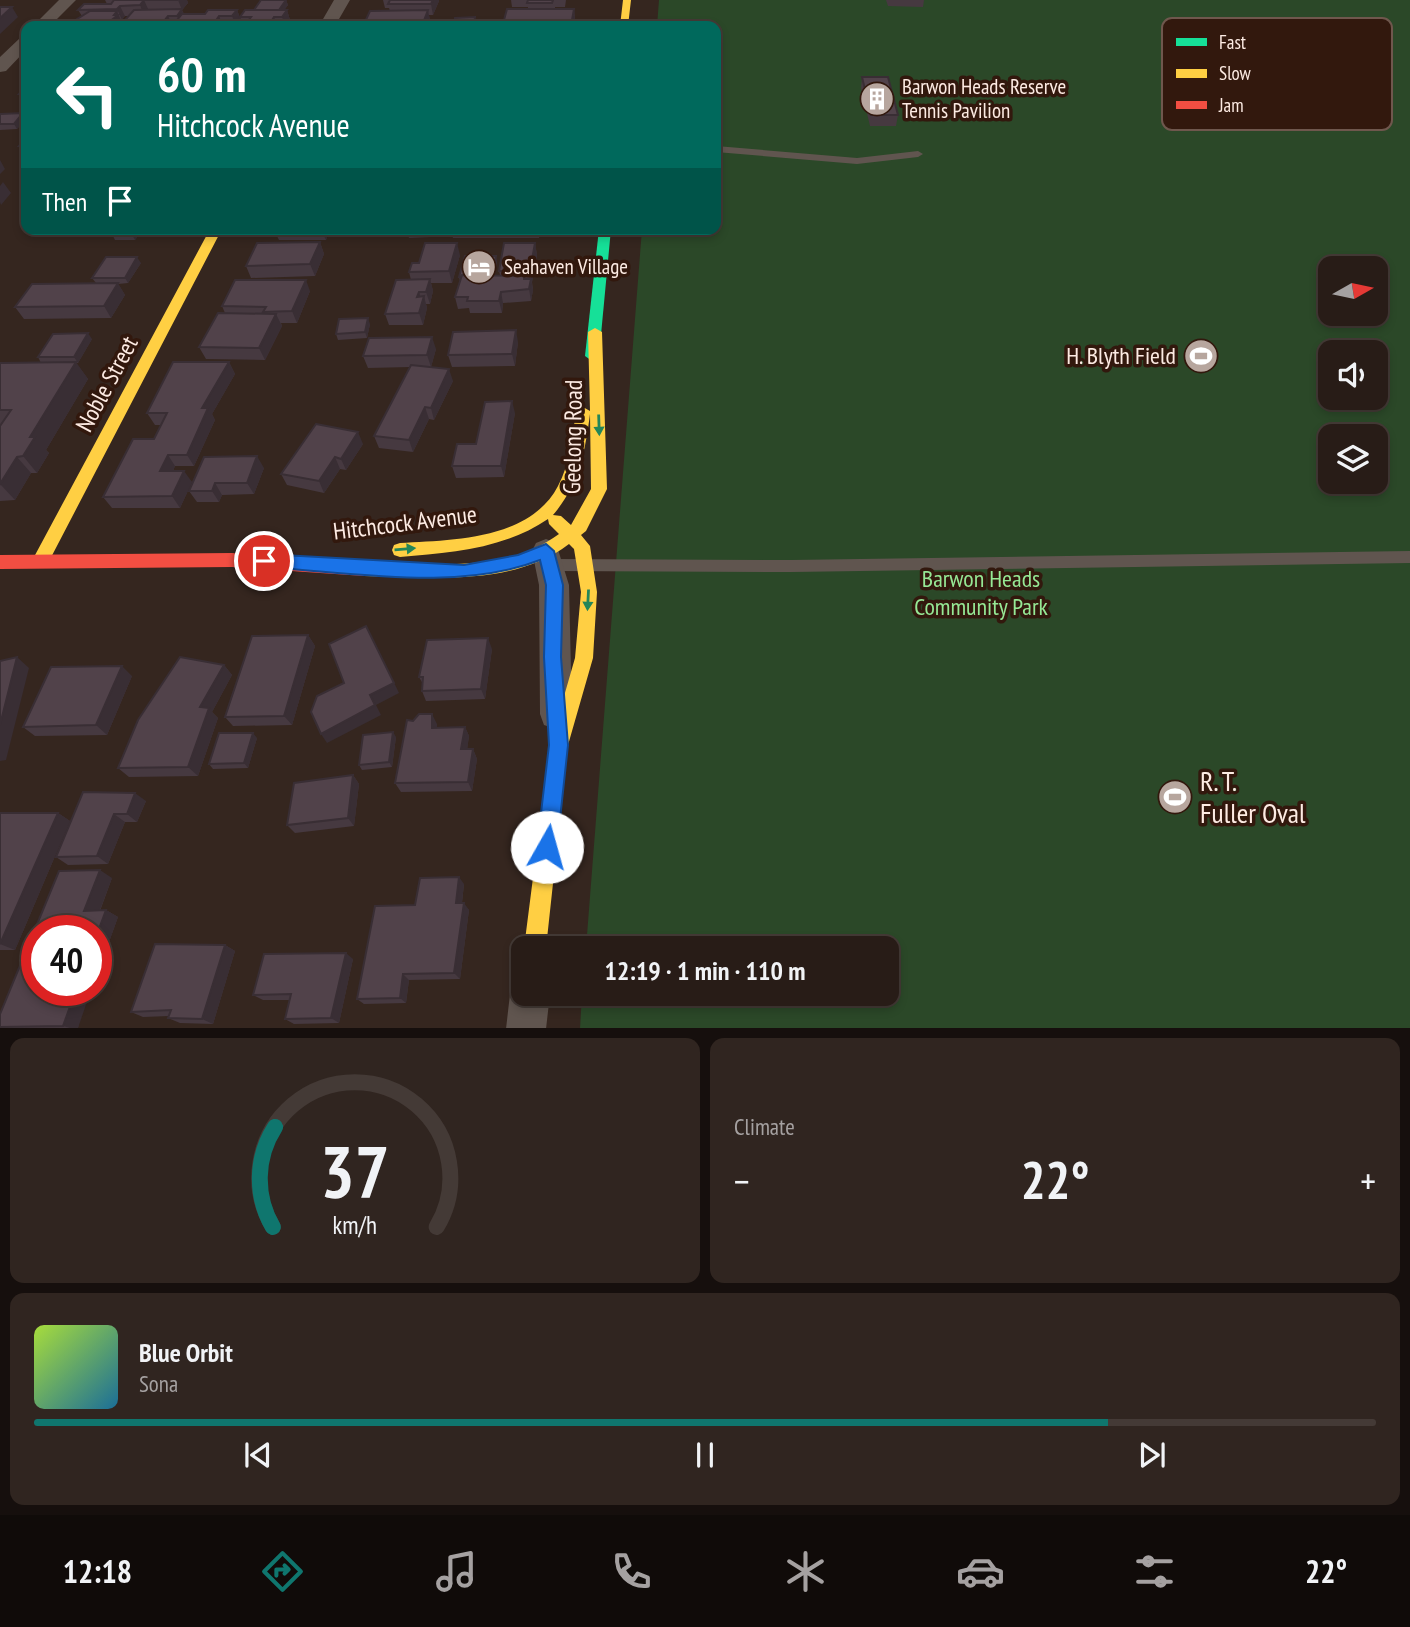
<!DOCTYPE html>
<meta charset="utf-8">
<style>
:root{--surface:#281c17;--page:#302520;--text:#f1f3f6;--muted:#a5a1a1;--line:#443a36;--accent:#0f766e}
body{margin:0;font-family:"PT Sans Narrow",sans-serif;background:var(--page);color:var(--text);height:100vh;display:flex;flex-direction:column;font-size:26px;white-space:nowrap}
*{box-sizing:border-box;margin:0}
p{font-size:23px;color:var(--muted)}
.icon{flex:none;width:38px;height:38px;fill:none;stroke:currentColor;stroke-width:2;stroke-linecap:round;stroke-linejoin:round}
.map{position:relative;height:1028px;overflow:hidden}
.panel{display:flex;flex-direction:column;gap:10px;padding:10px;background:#160f0d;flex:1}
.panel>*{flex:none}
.top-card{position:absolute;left:21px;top:21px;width:700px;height:214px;border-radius:14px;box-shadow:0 4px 10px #0003,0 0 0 2px var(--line);background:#00695c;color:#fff;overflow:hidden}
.needle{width:46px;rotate:81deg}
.fabs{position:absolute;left:1318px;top:256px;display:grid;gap:14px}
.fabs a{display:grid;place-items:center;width:70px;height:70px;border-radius:14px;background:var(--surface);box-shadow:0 4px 10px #0003,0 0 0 2px var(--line);font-size:35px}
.speed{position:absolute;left:21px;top:915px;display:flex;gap:14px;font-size:35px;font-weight:700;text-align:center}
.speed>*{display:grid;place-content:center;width:91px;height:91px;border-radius:50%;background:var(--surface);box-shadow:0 4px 10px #0003,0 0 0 2px var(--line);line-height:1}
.speed .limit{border:10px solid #d22;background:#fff;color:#111}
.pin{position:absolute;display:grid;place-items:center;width:60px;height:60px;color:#fff;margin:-30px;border:4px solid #fff;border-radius:50%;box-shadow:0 2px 7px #0007}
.me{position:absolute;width:77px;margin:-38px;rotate:7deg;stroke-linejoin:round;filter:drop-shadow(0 0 5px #0008)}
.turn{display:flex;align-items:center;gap:24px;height:147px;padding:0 21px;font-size:32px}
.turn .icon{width:91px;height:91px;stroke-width:2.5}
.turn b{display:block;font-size:49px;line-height:60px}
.then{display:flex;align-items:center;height:66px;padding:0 21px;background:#0003;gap:14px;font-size:26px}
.big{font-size:52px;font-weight:600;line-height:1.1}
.panel .widget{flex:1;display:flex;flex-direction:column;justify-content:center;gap:10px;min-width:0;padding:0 24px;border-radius:14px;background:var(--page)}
.panel .dial{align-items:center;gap:0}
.dial svg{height:182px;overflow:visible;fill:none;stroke:var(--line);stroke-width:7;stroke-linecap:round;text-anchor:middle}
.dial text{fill:var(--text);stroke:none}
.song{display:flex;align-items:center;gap:21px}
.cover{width:84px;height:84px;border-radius:10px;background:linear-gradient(135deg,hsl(80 70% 55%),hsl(200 70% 35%))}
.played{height:7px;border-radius:4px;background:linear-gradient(90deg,var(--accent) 80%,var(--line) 80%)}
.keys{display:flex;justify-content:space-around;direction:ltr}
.heat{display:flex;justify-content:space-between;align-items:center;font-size:38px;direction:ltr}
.panel .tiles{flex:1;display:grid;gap:10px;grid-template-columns:1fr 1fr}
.widget:last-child{grid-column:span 2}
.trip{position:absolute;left:511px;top:936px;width:388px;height:70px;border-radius:14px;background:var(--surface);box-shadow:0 4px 10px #0003,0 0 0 2px var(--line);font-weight:600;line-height:70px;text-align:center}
.dock{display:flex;height:112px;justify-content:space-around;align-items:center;background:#100b09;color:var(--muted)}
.dock .icon{width:49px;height:49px}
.dock .active{color:var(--accent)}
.dock b{font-size:32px;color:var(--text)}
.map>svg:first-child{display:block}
</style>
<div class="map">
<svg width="1410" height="1029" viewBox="0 0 1410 1029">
<rect width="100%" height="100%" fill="#35261f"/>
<path fill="#2b4828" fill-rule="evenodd" d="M659 0H1410V1028L580 1029 582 994H887V948H586L642 229H716V26H657ZM1330 268H1376V313H1330ZM1330 352H1376V397H1330ZM1330 436H1376V481H1330Z"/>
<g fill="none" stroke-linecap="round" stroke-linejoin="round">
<path fill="#60554f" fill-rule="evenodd" d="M716 146 857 158 918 151 923 154 918 157 857 164 716 152Z
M1410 551V563L791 572 552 571 547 569 545 565 547 561 552 559 791 560Z"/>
<path fill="#60554f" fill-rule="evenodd" d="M59 0H76L50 26H33Z
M334 0H350L335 26H319Z
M26 36V50L6 71 0 72V57L20 38Z
M546 539 556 543 569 585 572 714 568 725 556 729 544 725 540 714 539 585 532 551 536 543Z
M523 977V994H550L546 1029H506L510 994 516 980Z"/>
<path fill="#16e098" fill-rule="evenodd" d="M599 229H611L599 356 592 361 585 356Z"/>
<path fill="#ffcf43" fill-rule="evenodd" d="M623 0H631L628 26H620Z
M210 229H222L46 567H34L32 562 34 557Z
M595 328 602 332 607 489 586 531 581 535 590 546 597 592 593 658 568 745 546 948H524L550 745 575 658 581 592 574 549 569 544C513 587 431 577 364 576L358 574 356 569 358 564 364 562C428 564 505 574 559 534L549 524 548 519C504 549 451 553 400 557L394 555 392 550 394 545 400 543C452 540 530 540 558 486 570 464 572 437 576 412L583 407 590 411 588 332ZM590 414 591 489 571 525 561 516 553 515C579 485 585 452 590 414Z"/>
<path fill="#f24e42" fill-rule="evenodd" d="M232 553 364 562 370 564 372 569 370 574 364 576 232 567 0 569V555Z"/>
</g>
<path fill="#463940" d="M105 0H187L188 3 182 10 184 14H205L237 10 241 20 236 26H128L125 20 129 16H125L121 20 123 25 122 26H76L74 21 82 16 78 10 107 4Z
M286 0 288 5 284 10H287L290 20 287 26H244L240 17 254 10Z
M383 0H439V1L433 15H429L430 21 428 26H364V24L390 11 389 8H385Z
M511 0H566L565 7H555V9H574L575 19 574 26H505L504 20 528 9V7H512Z
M886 0H924L923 7 888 6Z
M862 77 898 115 896 126H870L861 88Z
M26 86V105L19 94Z
M23 113 26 119 17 129 0 130V114Z
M26 138V158L19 146Z
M82 229H162L161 232H141L135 240H115L113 236H87Z
M279 229H330L326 240H279L276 234Z
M432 229 431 237 409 238 407 232Z
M450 229H541L539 238H453Z
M320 242 324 254 315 276 251 278 246 266Z
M535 243 537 255 532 282 533 290 531 301 503 303 502 313H470L469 308 458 309 455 297 460 281 459 277 497 262 495 275H500L499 271Z
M460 255 452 283H431L433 291 430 304H426L427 308 423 325H389L385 314 411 280 409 272 419 263Z
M141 263 128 283 118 284 125 295 111 318 24 319 15 307 96 283 92 278Z
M310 291 297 323H281L282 326 265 360 206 359 199 347 225 313 222 306Z
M370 324 367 338 338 340 336 334Z
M92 339 78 363H76L88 379 46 450 49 453 37 473H31L15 500 0 501V363H41L38 357Z
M518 342 515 366 452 367 448 355Z
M436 349 431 367 453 381 434 420 429 419 413 452 379 448 374 436 410 367 368 368 363 356Z
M229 362 235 374 212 414 215 420 194 466H175L173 471 192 482 180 508H112L103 497 154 439 161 425H155L147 413Z
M515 413 504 477 456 478 452 466 476 444Z
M363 444 346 470 340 469 324 493 287 485 281 474Z
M264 468 254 494 222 495 219 502H197L189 491Z
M308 635 315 646 292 725 233 726 225 717Z
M492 649 485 699 426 701 422 691 423 684 419 677Z
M224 665 232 675 212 712 218 718 198 776 129 777 118 768Z
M132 676 107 735 35 736 23 727Z
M437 724V728L465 727 469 736 467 749H473L477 759 472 791 401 792 395 783Z
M396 737 392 767 362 770 359 765Z
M257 738 248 768 213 769 209 764Z
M353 775 359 784 354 826 295 833 287 825Z
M83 792 146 801 137 822H125L108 864 68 865 56 857Z
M0 813H58L70 821 15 950H0Z
M112 878 100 911 106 910 118 917 96 978V931L78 1028H0V1014Z
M464 884 462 903 469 910 460 979 409 980 406 1003 364 1004 357 999 415 905Z
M225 945 235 951 213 1024 180 1023 168 1018 169 1016 143 1017 131 1012Z
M353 959 339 1023 294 1024 285 1019 290 1000H263L253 995Z"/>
<path fill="#392e34" d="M144 0 149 11 144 16 140 5Z
M178 0H187L188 3 182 10 186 20 180 24 177 16 182 10Z
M286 0 288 5 279 18 278 12Z
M433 0H439V1L433 15 431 4Z
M120 6 125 16 122 20 117 9Z
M12 7 18 17 0 34V18Z
M574 9 575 19 574 26H573L572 20Z
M237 10 241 20 236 26 232 16Z
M287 10 290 20 287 26H285L282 17Z
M428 10 430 21 428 26H423V23Z
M117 11 123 25 104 26 114 15Z
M168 16 173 26H160Z
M219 16 223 26H214L213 25Z
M274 17 277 26H269V25Z
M23 113 26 119 17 129 14 124Z
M0 160 5 169 0 174Z
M3 182 11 193 1 205 0 202V186Z
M129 229H139L141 232 135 240Z
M325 229H330L326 240 323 234Z
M320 242 324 254 315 276 310 264Z
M457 243 460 255 452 283 449 271Z
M535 243 537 255 532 282 530 271Z
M496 256 497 262 493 283 492 277Z
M137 257 141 263 128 283 125 278Z
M430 279 433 291 430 304 426 292Z
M531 279 533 290 531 301 529 289Z
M306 280 310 291 297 323 292 311Z
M118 283 125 295 111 318 104 306Z
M419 292 422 303 424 296 427 308 423 325 419 313 417 297Z
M501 292 503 303 502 313 499 301Z
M276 314 282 326 265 360 259 348Z
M368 318 370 324 367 338 365 332Z
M516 330 518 342 515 366 512 354Z
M88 333 92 339 78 363 74 357Z
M432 337 436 349 431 367 427 355Z
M76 362 88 379 46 450 49 453 37 473 23 456 30 437Z
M229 362 235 374 212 414 215 420 194 466 187 455 202 408Z
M449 369 453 381 434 420 431 408Z
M512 401 515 413 504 477 501 466Z
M425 407 429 419 413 452 409 440Z
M358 432 363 444 346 470 341 459Z
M168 455 175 466 168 482 160 471Z
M257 456 264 468 254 494 247 483Z
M17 457 31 473 15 500 0 484Z
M335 457 340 469 324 493 319 481Z
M184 471 192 482 180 508 172 496Z
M215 483 222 495 219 502 212 491Z
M308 635 315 646 292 725 284 716Z
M372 637 399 693 376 705 381 715 327 743 321 734 370 695Z
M488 638 492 649 485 699 481 689Z
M17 657 29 668 6 760 0 761V725Z
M224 665 232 675 212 712 218 718 198 776 188 767 200 707Z
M122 666 132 676 107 735 96 725Z
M432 714 437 724V737L432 728Z
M465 727 469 736 466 759 461 749Z
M393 732 396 737 392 767 389 762Z
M253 733 257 738 248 768 244 763Z
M473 749 477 759 472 791 468 782Z
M353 775 359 784 354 826 348 818Z
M135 793 146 801 137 822 127 814Z
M58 813 70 821 15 950 0 944Z
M114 814 125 822 108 864 97 856Z
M100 870 112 878 97 918 84 911Z
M459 877 464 884 461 910 456 903Z
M464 903 469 910 460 979 454 973Z
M106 910 118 917 96 978V937Z
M225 945 235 951 213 1024 202 1019Z
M346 953 353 959 339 1023 331 1018Z
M403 974 409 980 406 1003 400 998Z
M76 990H91L78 1028H70L63 1026Z"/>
<path fill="#51424a" stroke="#392e34" stroke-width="2" d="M114 0H178H144L140 5 120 6 117 9 78 10 84 4H111Z
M261 0H286L279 10H254Z
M390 0H433L431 4H388Z
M528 0H553L552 3H527Z
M0 7H12L0 18Z
M182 9 177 16H168L160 26H142L146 21 125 20 134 10Z
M507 9H574L572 20H564L563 24H541L542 20H504Z
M208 10H237L232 16H219L213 25 174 24 182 14H205Z
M245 10H287L282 17H274L269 25H245L251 17H240Z
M428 10 423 23 364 24 370 11Z
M90 11H117L114 15H118L104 26H77L81 21H74Z
M475 17 474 26H454L455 18Z
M862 77H888L898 115H871Z
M26 86V94H19Z
M23 113 14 124H0V114Z
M26 138V146H19Z
M279 229H325L323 234H276Z
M408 229H430L429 231 407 232Z
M320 242 310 264 246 266 257 243Z
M425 243H457L449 271 409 272 412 263H419Z
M504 243H535L530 271H499Z
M465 256H496L492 275H462L461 277H459Z
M106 257H137L125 278H92Z
M462 275 524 276V279H531L529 289 501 292 499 301H467L468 297H455Z
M430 279 426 292H419L417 297 424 296 419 313 385 314 396 280Z
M235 280H306L292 311 263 312 266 307 222 306Z
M118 283 104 306 15 307 32 284Z
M218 313 276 314 259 348 199 347Z
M368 318 365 332 336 334 339 319Z
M516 330 512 354 448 355 453 332Z
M88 333 74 357H38L53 334Z
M432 337 427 355 363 356 369 338Z
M76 362 30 437H35L23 456 17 457 0 484V426L11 410H0V363Z
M173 362H229L202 408H208L187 455H168L160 471H184L172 496 103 497 133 439H154L167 413H147Z
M411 365 449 369 431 408 425 407 409 440 374 436Z
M512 401 501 466H452L457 444H476L485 402Z
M316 424 358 432 341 459 335 457 319 481 281 474Z
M257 456 247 483H215L212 491H189L204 457Z
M366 626 394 683 370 695 375 705 321 734 311 712 317 696 344 683 329 644Z
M308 635 284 716 225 717 252 636Z
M488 638 481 689 422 691 423 677H419L427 640Z
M17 657 0 725V661Z
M180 657 224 665 200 707 209 708 188 767 118 768 138 720Z
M122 666 96 725 23 727 51 667Z
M419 714H432V728L465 727 461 749H473L468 782 395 783 407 720 413 721Z
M393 732 389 762 359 765 363 735Z
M219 733H253L244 763 209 764Z
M353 775 348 818 287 825 294 783Z
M83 792 135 793 127 814H114L97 856 56 857Z
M0 813H58L0 944Z
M100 870 84 911 106 910 96 937V931H37V990H76L63 1026 0 1027V1014L59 871Z
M459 877 456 903H464L454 973 403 974 400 998 357 999 375 906 415 905 420 878Z
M155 944 225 945 202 1019 168 1018 171 1010 131 1012Z
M346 953 331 1018 285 1019 291 994 253 995 264 954Z"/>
<defs><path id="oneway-solid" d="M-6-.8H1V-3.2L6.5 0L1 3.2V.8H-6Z" transform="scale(1.75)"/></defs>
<g fill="#238659">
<use href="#oneway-solid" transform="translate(599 425) rotate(88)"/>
<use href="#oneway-solid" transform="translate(405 549) rotate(-5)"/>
<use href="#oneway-solid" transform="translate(588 600) rotate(93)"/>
</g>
<path fill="#1a73e8" stroke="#114b97" stroke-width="2" d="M546 544 554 551 563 585 561 657 568 745 557 847 554 854 547 857 540 854 537 847 549 745 544 657 546 585 540 560C459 592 350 572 264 567L256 561 264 554 464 565 518 555Z"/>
<defs>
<g id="building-disc" transform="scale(1.75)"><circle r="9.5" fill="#b7a69e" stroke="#32180d"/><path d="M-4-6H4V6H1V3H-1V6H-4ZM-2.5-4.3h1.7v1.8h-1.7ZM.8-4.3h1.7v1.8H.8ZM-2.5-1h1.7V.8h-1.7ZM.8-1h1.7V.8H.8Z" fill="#fff"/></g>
<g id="hotel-disc" transform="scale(1.75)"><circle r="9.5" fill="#b7a69e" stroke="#32180d"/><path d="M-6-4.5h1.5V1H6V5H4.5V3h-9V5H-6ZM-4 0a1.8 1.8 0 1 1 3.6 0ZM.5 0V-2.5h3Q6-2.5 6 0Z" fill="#fff"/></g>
<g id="stadium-disc" transform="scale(1.75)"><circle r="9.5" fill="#b7a69e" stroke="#32180d"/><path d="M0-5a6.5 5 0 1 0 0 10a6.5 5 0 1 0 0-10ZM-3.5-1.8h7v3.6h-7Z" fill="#fff"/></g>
</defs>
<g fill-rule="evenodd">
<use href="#building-disc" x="877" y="99"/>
<use href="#hotel-disc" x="479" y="267"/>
<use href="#stadium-disc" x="1201" y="356"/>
<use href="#stadium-disc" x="1175" y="797"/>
</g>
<g text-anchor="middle" stroke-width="7" stroke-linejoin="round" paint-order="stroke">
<g font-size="21" fill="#fdebe3" stroke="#32180d" text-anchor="start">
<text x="902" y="94">Barwon Heads Reserve<tspan x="902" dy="24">Tennis Pavilion</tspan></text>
<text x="504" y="274">Seahaven Village</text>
</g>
<g font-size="24" fill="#fdebe3" stroke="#32180d" text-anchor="end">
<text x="1176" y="364">H. Blyth Field</text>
</g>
<g font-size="24" fill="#fdebe3" stroke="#32180d">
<text transform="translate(107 384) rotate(-62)" y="8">Noble Street</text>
<text transform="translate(573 437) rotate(-89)" y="8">Geelong Road</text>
<text transform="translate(405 523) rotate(-7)" y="8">Hitchcock Avenue</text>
</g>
<g font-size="24" fill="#96e895" stroke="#32180d">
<text x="981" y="587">Barwon Heads<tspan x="981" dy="28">Community Park</tspan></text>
</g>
<g font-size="28" fill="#fdebe3" stroke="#32180d" text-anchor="start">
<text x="1200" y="791">R. T.<tspan x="1200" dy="32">Fuller Oval</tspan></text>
</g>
</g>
<rect x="1162" y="18" width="230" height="112" rx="10" fill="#32180d" stroke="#6f574d" stroke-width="2"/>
<rect x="1176" y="38" width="31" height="8" fill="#16e098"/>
<rect x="1176" y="69" width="31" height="9" fill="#ffcf43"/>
<rect x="1176" y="101" width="31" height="8" fill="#f24e42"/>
<g font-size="19" fill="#fdebe3">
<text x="1219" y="49">Fast</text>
<text x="1219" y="80">Slow</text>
<text x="1219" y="112">Jam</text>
</g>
</svg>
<div class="fabs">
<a><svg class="needle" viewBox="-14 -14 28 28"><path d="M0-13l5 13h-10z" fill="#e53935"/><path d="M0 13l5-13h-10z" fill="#a5a1a1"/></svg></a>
<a><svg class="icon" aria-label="sound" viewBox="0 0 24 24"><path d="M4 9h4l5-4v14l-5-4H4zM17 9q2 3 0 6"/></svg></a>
<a><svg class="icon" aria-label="layers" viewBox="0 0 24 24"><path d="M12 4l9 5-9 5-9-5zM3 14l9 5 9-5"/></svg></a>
</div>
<div class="speed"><div class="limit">40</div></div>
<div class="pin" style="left:264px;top:561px;background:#d93025"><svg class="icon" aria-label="arrive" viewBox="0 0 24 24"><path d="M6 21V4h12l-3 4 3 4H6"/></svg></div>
<svg class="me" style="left:547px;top:847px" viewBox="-20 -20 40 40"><circle r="19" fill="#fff"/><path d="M0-13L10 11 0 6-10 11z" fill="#1a73e8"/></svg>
<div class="trip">12:19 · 1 min · 110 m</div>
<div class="top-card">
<div class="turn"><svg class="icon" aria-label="left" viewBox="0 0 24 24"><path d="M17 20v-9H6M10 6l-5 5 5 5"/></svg><div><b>60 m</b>Hitchcock Avenue</div></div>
<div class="then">Then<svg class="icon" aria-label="arrive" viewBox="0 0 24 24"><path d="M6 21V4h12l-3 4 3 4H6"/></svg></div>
</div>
</div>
<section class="panel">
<div class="tiles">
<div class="widget dial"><svg viewBox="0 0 100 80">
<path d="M14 69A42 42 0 1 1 86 69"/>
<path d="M14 69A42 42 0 0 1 15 25" stroke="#0f766e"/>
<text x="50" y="56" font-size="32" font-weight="700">37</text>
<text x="50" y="72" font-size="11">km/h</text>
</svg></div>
<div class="widget"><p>Climate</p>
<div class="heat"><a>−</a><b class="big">22°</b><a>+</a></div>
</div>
<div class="widget">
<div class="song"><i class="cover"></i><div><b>Blue Orbit</b><p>Sona</p></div></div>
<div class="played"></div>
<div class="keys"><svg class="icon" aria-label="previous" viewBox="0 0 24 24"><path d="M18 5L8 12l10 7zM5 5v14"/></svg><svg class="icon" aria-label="pause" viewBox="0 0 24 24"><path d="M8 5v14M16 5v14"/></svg><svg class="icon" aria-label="next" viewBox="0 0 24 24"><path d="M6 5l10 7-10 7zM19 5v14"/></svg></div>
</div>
</div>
</section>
<nav class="dock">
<b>12:18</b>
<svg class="icon active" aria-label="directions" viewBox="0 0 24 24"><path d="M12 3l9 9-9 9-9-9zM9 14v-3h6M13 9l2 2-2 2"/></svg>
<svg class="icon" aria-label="music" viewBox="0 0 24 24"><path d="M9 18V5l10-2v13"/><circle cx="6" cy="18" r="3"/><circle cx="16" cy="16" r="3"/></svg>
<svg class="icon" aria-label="phone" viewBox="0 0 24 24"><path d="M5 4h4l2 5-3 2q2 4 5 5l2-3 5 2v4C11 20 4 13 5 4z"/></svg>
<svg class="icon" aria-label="climate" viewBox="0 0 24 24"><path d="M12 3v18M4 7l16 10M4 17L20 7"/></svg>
<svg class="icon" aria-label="car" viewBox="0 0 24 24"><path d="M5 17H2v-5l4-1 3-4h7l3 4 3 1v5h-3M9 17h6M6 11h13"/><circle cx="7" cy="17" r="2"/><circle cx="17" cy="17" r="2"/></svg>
<svg class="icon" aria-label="filters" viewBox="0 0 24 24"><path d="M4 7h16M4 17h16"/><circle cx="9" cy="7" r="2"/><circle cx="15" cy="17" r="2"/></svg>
<b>22°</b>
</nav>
